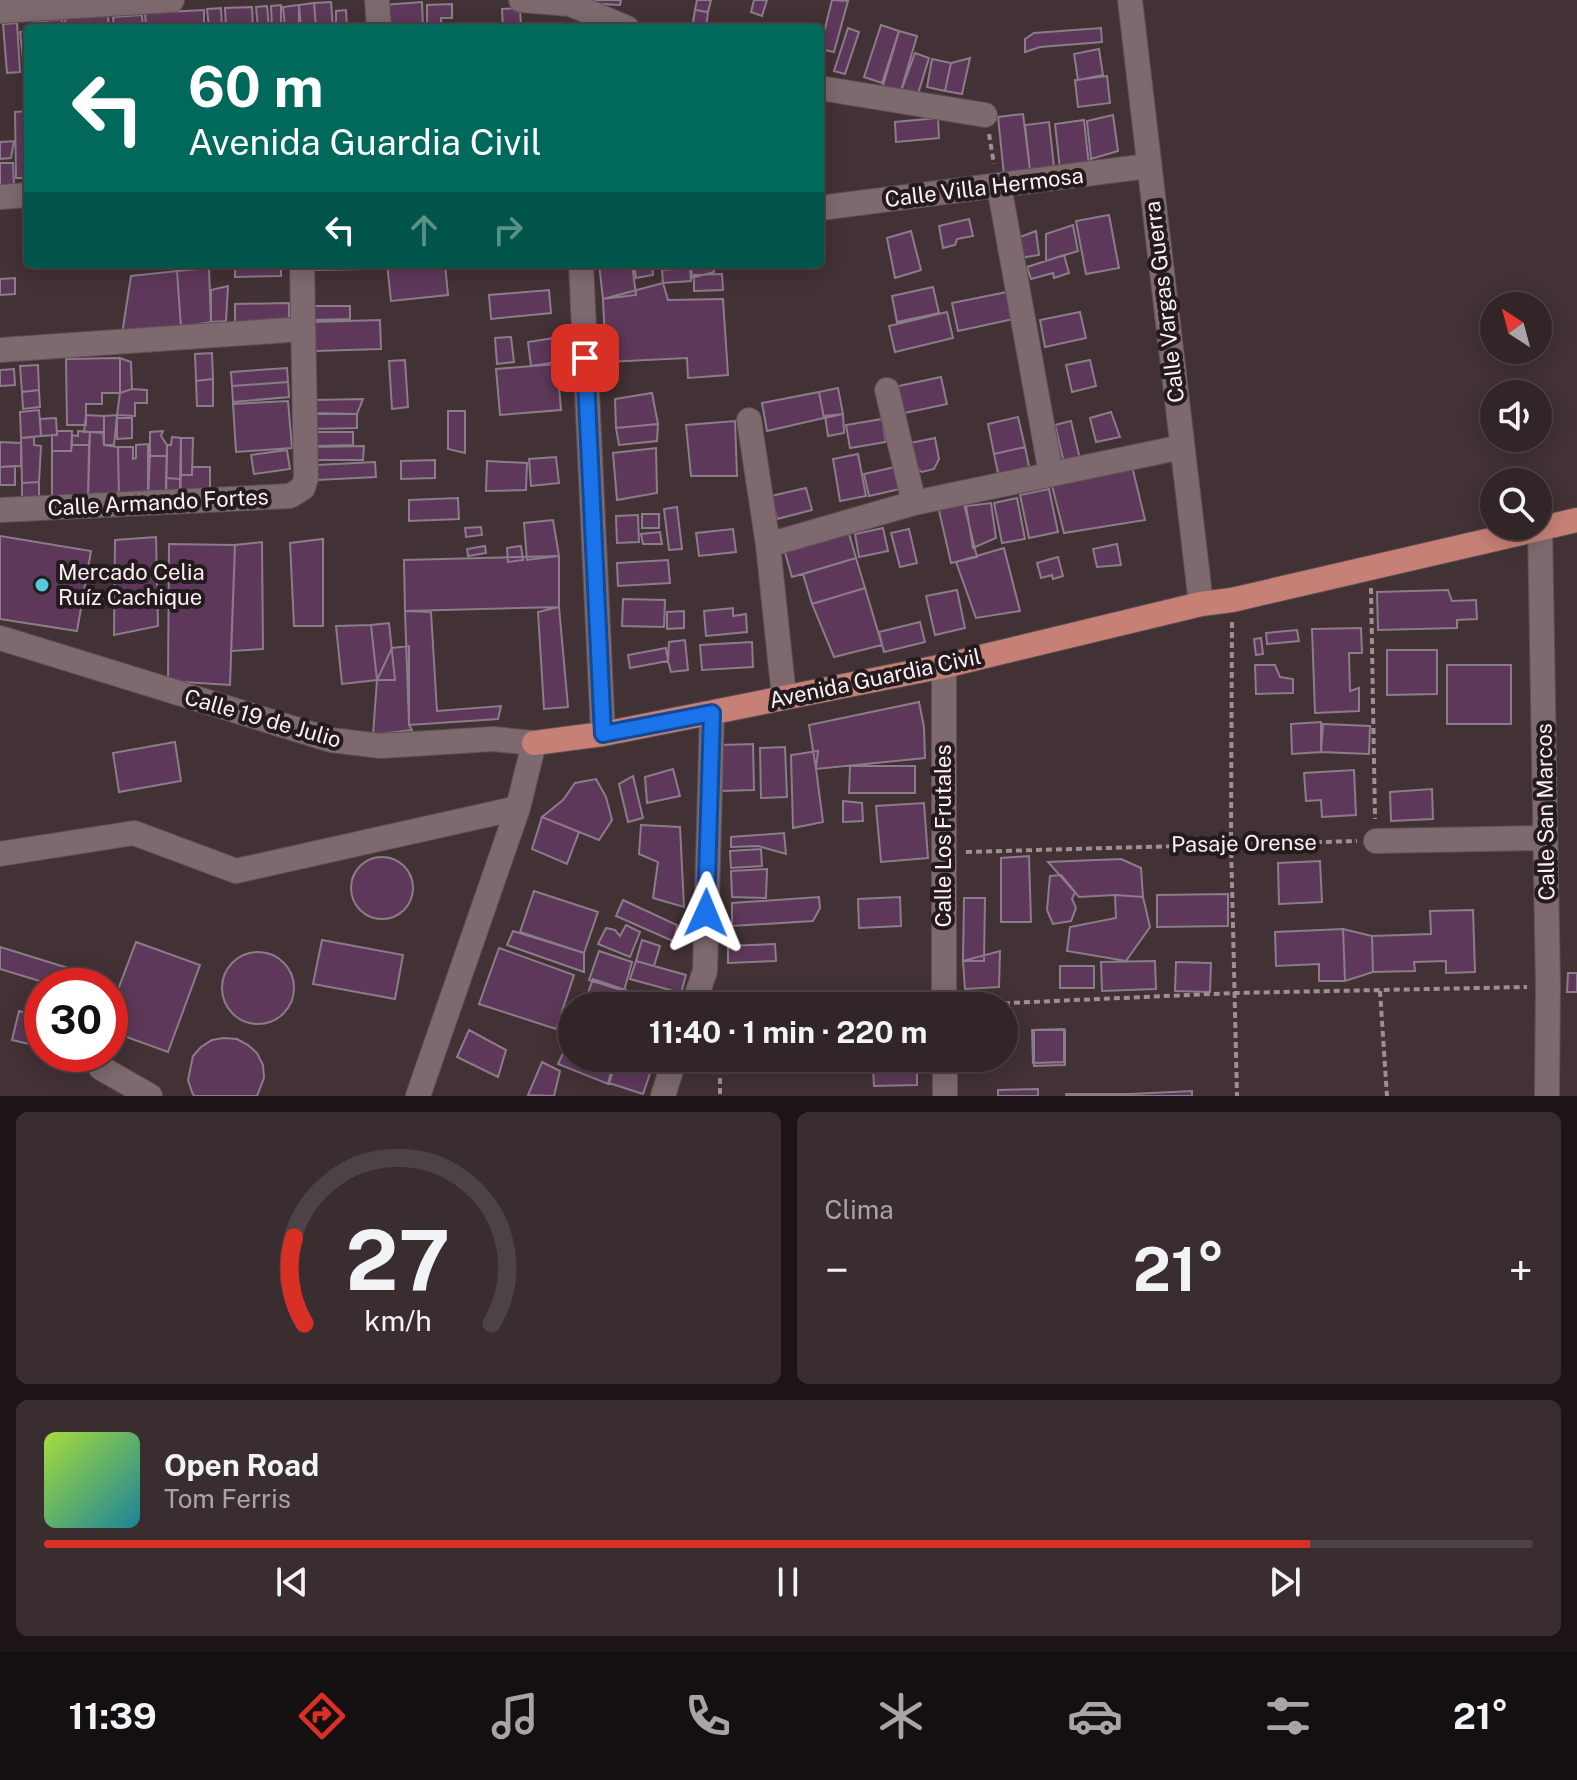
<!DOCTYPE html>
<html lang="es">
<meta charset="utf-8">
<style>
:root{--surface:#322528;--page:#3a2d30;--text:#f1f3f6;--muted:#a8a5a8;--line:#4d4245;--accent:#d93025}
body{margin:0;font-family:"Public Sans",sans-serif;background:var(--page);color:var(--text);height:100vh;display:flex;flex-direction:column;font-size:30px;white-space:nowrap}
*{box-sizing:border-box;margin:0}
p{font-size:26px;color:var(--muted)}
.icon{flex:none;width:44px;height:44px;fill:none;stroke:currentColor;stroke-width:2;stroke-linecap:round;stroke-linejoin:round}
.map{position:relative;height:1096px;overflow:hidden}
.drawer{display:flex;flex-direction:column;gap:16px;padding:16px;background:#1c1416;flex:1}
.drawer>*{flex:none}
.top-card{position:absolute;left:24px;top:24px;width:800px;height:244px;border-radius:8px;box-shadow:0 4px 20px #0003,0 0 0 2px var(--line);background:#00695c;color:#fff;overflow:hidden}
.needle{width:52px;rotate:324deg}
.tools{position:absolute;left:1480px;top:292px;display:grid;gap:16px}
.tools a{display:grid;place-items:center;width:72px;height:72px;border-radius:50%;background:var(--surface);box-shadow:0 4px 20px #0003,0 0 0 2px var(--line);font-size:40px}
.speed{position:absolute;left:24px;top:968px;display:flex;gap:16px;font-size:40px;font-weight:700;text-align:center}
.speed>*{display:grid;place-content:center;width:104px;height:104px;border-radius:50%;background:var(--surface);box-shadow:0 4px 20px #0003,0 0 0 2px var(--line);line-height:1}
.speed .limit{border:12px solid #d22;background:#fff;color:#111}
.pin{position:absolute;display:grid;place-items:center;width:68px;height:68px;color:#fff;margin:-34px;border-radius:16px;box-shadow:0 4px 12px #0006}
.me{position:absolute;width:88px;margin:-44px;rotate:1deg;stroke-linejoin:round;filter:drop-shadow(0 0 6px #0008)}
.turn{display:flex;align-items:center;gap:28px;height:168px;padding:0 32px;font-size:36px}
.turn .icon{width:104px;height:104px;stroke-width:2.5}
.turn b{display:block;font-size:56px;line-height:68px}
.lanes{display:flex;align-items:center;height:76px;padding:0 32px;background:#0003;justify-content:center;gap:40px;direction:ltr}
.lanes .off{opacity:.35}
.big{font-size:60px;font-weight:700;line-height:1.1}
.drawer .tile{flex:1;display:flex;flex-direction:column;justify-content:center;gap:12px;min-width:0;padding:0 28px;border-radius:12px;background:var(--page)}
.drawer .dial{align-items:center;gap:0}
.dial svg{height:208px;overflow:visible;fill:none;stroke:var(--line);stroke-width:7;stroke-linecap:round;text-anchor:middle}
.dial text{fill:var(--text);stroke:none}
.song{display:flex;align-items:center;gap:24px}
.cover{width:96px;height:96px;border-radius:12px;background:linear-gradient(135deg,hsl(80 70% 55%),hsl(190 70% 35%))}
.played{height:8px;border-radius:4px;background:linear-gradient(90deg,var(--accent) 85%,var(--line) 85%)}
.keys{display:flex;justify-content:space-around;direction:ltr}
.heat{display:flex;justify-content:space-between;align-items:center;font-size:44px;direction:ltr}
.drawer .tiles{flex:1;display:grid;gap:16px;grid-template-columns:1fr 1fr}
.tile:last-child{grid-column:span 2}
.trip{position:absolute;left:558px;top:992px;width:460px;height:80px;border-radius:40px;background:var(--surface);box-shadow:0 4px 20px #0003,0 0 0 2px var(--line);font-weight:700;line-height:80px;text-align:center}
.tabs{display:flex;height:128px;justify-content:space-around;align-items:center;background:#140f10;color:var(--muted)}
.tabs .icon{width:56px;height:56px}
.tabs .current{color:var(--accent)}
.tabs b{font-size:36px;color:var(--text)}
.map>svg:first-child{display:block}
</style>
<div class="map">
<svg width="1577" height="1096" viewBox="0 0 1577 1096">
<rect width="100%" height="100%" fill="#423135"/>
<path fill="#5e385a" stroke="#8b7c89" stroke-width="2" d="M582 0H621L620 5 581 3Z
M697 0H711L708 12 695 10Z
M754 0H767L762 16 751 12Z
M832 0 848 1 834 52 820 49Z
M331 2 333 28H316L314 3Z
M422 2 423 28H385L383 5Z
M314 3 316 28H301L299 5Z
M452 4V18H441V28H427V5Z
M281 5V28H272L271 6Z
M299 5V28H285L283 7Z
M267 6 269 28H258L256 7Z
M252 7 253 28H226L225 8Z
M221 8 222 28H209L207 9Z
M520 8 521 28H503L502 9Z
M204 10V28H146L145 13Z
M346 10 347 28H336V11Z
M695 10 708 12 706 28H692Z
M108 15 109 28H66L65 18Z
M142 15 143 28H114L113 17Z
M62 19 63 28H35L34 22Z
M17 23 20 72 7 73 3 24Z
M881 25 899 31 882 83 864 77Z
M848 28 859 32 845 74 834 71Z
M1101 28 1102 42 1040 47 1025 52V39L1034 33Z
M28 31V58L23 59 20 32Z
M899 31 917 36 900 94 882 89Z
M1099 49 1103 75 1078 80 1074 54Z
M915 53 929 58 917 97 900 94Z
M970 58 962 94 945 91 951 63Z
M932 59 951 63 945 91 927 87Z
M1107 76 1110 103 1078 107 1075 80Z
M28 111V178H16L15 112Z
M1023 114 1030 170 1004 175 998 117Z
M1113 115 1118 151 1091 159 1087 121Z
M938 118 939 138 896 142 895 122Z
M1084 120 1089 166 1060 169 1055 124Z
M1049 122 1054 167 1030 170 1025 125Z
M14 141 11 158 0 159V142Z
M0 163H13L14 186 0 187Z
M1109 215 1119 268 1086 274 1076 221Z
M969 219 973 236 957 239 955 245 943 248 939 226Z
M1073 225 1078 251 1046 261V234Z
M911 231 921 270 895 278 887 238Z
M1036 231 1039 255 1020 258 1015 239Z
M1064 255 1069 273 1054 278 1053 273 1031 279 1027 267Z
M235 264H281V276L235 277Z
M314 264H365L364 269 314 270Z
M387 264H445L448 295 391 301Z
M599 264H632L636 295 603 299Z
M634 264H652L653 275 636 278Z
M691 264H713L714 272 692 278Z
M209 268 211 322 181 327 177 271Z
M690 268 691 281 663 283 662 270Z
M177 271 181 327 122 334 131 276Z
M722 274 723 290 694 291V275Z
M15 278V294L0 295V279Z
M663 283 668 300 723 299 728 375 688 378 687 358 606 362 603 299Z
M228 286 226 321 211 322V290Z
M933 287 939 313 897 322 892 296Z
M549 290 551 313 491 319 489 295Z
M1012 291 1018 318 958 331 952 303Z
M289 303V322H235V304Z
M313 306H350V319L313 320Z
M947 312 953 338 895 352 889 326Z
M1080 312 1086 338 1045 347 1040 320Z
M380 320 381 349 315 351 314 322Z
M511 337 514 362 497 364 495 338Z
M554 338 557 362 531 366 528 342Z
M212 353 213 379 196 381 195 354Z
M120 358 131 362 132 389 120 393Z
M120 358V393H102V404H86V425H67L66 359Z
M405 360 408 407 392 409 389 361Z
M1090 360 1096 386 1072 392 1066 365Z
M557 364 561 410 500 415 496 369Z
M38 365 39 390 22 392 20 366Z
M287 368 288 382 232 386 231 372Z
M14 369 15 385 0 386V370Z
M941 377 947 404 900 414 894 387Z
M213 379V406H197L196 381Z
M288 382 289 397 233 402 232 386Z
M838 388 843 414 824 418 819 392Z
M132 389 147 390V403H135V416L117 415 120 393Z
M39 390 40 407 23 409 22 392Z
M819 392 824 418 767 431 762 403Z
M652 393 658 424 616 428 615 399Z
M363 399 357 414 316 413 315 400Z
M288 401 292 448 236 452 233 404Z
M39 410 41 436 21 438 20 412Z
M448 411H465V453L448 449Z
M1111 412 1120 437 1096 442 1090 418Z
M307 414H357V428L307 429Z
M843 414 844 433 828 436 825 416Z
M86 415 104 416V432H84Z
M117 415 114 445H104V416Z
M1018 417 1025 447 994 454 988 424Z
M56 418 57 435 41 436 40 419Z
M117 418H132V438L117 439Z
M882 419 886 442 850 448 846 425Z
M735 421 737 476H691L686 425Z
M1071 421 1080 459 1064 463 1055 425Z
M658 424 657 441 619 445 616 428Z
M57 431H72L71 451H52V435H57Z
M78 431 90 432 89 445H72V435L78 436Z
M163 431 161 436 167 445V456H150V432Z
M90 432 103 433 104 445 118 447 119 497 88 499Z
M315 432H353V445L315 446Z
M34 437V445L41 446 39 482 22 483 21 438Z
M172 437 181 438 180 479 166 478 167 445H171Z
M181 438H193L192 475H181Z
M935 438 939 459 934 469 922 472 909 464 905 444Z
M0 442 21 443V466L0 467Z
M148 444V497H119L118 447H133V459L136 458V445Z
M72 445H89L88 499 52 500V451H71Z
M364 446 363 460H314L311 447Z
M1025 447 1030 471 999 478 994 454Z
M656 448 657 493 617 500 613 453Z
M287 450 290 469 254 474 251 455Z
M858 454 866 496 840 501 833 459Z
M150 456H167L166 498 148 497Z
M556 457 559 483 531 486 529 459Z
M435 460V478L401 479V461Z
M487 461 527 463 526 490 486 491Z
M375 462 376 477 317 480V465Z
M15 466V485H0V467Z
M1132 466 1145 520 1064 533 1051 482Z
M192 467H210V497H180L181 475H192Z
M895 467 900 489 869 496 864 474Z
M166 478 180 479V497L166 498Z
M39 482V504H22V483Z
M806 488 812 510 777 519 771 496Z
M1049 489 1058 532 1029 538 1020 495Z
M458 498 459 519 409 521V500Z
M1017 498 1025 539 1002 543 994 503Z
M963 500 977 557 951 563 938 506Z
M991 503 996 538 973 548 966 506Z
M677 507 682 549 669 550 664 509Z
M642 514H659V528H642Z
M638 515 639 542 617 543 616 516Z
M553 520 559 556 527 560 524 523Z
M481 527 482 535 466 537 465 528Z
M883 528 888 551 859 557 855 534Z
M733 529 736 552 699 556 696 533Z
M909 529 917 563 900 567 891 533Z
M848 530 856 558 792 577 784 549Z
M660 532 662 544H643L641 534Z
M0 536 91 551 77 631 0 619Z
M156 537 158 626 114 635 115 540Z
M323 539V626H294L290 543Z
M262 542 263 649 231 651 235 545Z
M169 544 235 545 230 685 168 681Z
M1117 544 1121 565 1097 567 1093 549Z
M485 546 486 553 468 556 467 549Z
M521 546 523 560 508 562 507 548Z
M1004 548 1020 611 976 618 956 562Z
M559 556V607L405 611 404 560Z
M1058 557 1063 576 1053 579 1052 575 1041 578 1037 563Z
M856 558 865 588 812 604 803 574Z
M668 560 670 583 618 586 617 563Z
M865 588 882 645 834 657 812 604Z
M957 590 965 628 935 635 926 596Z
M1448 590 1452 601 1476 600 1477 619 1457 620V628L1378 630 1377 592Z
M623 599 665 600 664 627 622 626Z
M559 607 568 707 544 709 538 612Z
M733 608V616L746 614 747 632 706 636 704 611Z
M405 611 431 612 437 711 501 706 498 719 409 725Z
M684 611V628L667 629V612Z
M920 622 925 642 884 652 879 632Z
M389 623 395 680H377L371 625Z
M371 625 377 680 342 684 336 626Z
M1361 628 1362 653H1349L1350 691 1359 688V711L1315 713 1312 629Z
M1297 630 1299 641 1267 644 1266 633Z
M1261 638 1263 654 1256 655 1254 639Z
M685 640 688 670 671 672 668 661 669 642Z
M752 642 753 667 702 670 700 645Z
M409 646V725L412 730 373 735 377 680 392 648Z
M666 648 668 661 630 668 628 655Z
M1387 650H1437V694L1387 695Z
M1255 665H1275L1280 677 1293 679V693L1256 694Z
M1447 665H1511V724H1447Z
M919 702 924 727 925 758 816 769 809 725Z
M1321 722V752L1292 754 1291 724Z
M1323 724 1370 726 1369 754 1321 752Z
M175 742 181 781 119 792 113 753Z
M753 744 754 790 721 791 720 745Z
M785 747 787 797 761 798 760 748Z
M818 751 816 769 823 822 793 828 791 755Z
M850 766H915V793H849Z
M673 769 680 796 647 803 645 777Z
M1354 770 1356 815 1322 817 1321 800 1306 801 1304 773Z
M633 776 643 818 628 822 619 784Z
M596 779 606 797 612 820 599 840 542 817 563 800 575 783Z
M1432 789 1433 819 1391 821 1390 792Z
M843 801 862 803 863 821 843 822Z
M924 803 928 858 881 862 876 806Z
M542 817 579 832 567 864 532 849Z
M641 825 680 827 684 907 653 898 658 862 639 854Z
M784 833 786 854 758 846 731 847V837Z
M761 849 762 866 731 868 730 851Z
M1029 856 1031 922H1001V858Z
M351 888a31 31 0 1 1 62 0a31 31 0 1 1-62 0Z
M1121 859 1141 868 1143 897 1115 895 1079 897 1048 862Z
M1320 861 1322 902 1279 904 1278 863Z
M767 869 766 898 732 897 731 871Z
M1061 875 1075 892 1072 899 1076 908 1071 921 1053 924 1047 910 1050 876Z
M534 891 598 912 584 953 520 932Z
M1228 894V926L1157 927V895Z
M1115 895 1143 897 1150 927 1126 961 1067 951 1070 927 1116 918Z
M819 897 820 908 813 921 732 926V903Z
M900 897 901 926 859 928 858 899Z
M964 898H985L984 961H963Z
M623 900 677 925 675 942 616 916Z
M1473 910 1475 972 1446 973V961L1414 962 1415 971 1373 972 1372 936 1431 934 1430 911Z
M626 925 640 932 630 957 598 944 606 928 615 930 620 936Z
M1343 929 1372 936 1373 972 1345 981Z
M1343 929 1345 981H1319V964L1276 966 1275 932Z
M513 931 584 953V972L507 945Z
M322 940 403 955 395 999 313 984Z
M642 940 660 946 654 966 636 961Z
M136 942 200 965 168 1052 110 1031V1011Z
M775 944 776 961 728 963V946Z
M0 947 110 981 108 986H56L0 969Z
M499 948 574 975 556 1029 479 1004Z
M599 951 632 962 624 991 589 980Z
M1000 951 999 987 965 989 963 961Z
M222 988a36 36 0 1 1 72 0a36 36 0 1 1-72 0Z
M636 961 686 975 681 993 630 979Z
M1155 961 1156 989 1102 991 1101 962Z
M1176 962 1211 963 1210 992 1175 991Z
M1060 966H1094V988H1060Z
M1568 973H1577V992H1567Z
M593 979 634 993 630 1006 584 1004Z
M715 991 798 993 797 1006 715 1005Z
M896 993 898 1006H852L851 999Z
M832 996 849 1000V1006H832Z
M19 1011 42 1017V1047L12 1040Z
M1064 1029V1062L1033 1063 1032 1030Z
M469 1030 506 1050 498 1077 457 1057Z
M1034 1030H1065V1065L1034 1066Z
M224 1038 237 1039 248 1045 257 1053 263 1065 264 1078 257 1096H194L192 1092 188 1080 193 1056 201 1047 212 1040Z
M570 1038H572V1058H614L608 1084 558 1064Z
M618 1058H632L653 1065 643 1094 609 1083Z
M970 1058H997V1062L971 1067Z
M542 1062 560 1071 554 1096 528 1095Z
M917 1066V1085L874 1086 873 1068Z
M1038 1089V1096H998V1090Z
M1192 1091V1096H1131V1094Z
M1066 1094H1099V1096H1066Z
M1099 1094H1131V1096H1099Z"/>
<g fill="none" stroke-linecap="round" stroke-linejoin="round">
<g stroke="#5f5055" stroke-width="26">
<path id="minor" d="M377 0 379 28
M521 0 570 4 627 28
M1130 0 1201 604
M0 11 172 0
M820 88 985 115
M999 186 1051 474
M0 197 28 195
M820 208 1148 166
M581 264 603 734
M0 350 303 329
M887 390 914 503
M749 420 768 545 784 697
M0 510 290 496 303 488 306 478 302 264
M1540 528 1548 986 1547 1096
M768 545 914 503 1182 447
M0 638 331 740 381 746 493 739 534 743 518 808 418 1096
M944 666V1006
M1376 841 1545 838
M0 854 134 833 236 871 518 808
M693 1006 705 971 712 713
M945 1058V1096
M101 1068 150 1096
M663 1096 675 1058"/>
</g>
<g stroke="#5f5055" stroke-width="26">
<path id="major" d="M534 743 603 734 944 666 1201 604 1232 600 1577 520"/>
</g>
<path stroke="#9d8f92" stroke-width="4" stroke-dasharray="6 4" stroke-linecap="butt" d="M989 134 994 164
M1371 588 1375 819
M1232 622 1231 843 1237 1096
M966 852 1357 841
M1380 991 1387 1096
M964 1005 1234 993 1527 987
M720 1058V1096"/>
<use href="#minor" stroke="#7d696e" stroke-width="24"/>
<use href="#major" stroke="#c78076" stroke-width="24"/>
</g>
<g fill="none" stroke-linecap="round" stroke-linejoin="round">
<g stroke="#114b97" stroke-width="20">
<path id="route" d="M585 358 603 734 712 713 706 913"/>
</g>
<use href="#route" stroke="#1a73e8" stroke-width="14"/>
</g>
<circle fill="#54cadd" stroke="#231b1d" stroke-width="3" cx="42" cy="585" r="8"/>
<g text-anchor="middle" stroke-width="8" stroke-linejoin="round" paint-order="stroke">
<g font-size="22" fill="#fcf0f3" stroke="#231b1d">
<text transform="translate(984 187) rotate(-7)" y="8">Calle Villa Hermosa</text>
<text transform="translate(1164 302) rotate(-97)" y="8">Calle Vargas Guerra</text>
<text transform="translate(158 502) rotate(-3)" y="8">Calle Armando Fortes</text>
<text transform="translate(875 678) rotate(-12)" y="8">Avenida Guardia Civil</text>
<text transform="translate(263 718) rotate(16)" y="8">Calle 19 de Julio</text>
<text transform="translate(1545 812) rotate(-91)" y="8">Calle San Marcos</text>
<text transform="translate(943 836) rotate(-90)" y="8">Calle Los Frutales</text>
<text transform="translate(1244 843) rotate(-1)" y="8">Pasaje Orense</text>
</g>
<g font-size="22" fill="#fcf0f3" stroke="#231b1d" text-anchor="start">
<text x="58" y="580">Mercado Celia<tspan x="58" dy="25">Ruíz Cachique</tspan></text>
</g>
</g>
</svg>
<div class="tools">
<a><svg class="needle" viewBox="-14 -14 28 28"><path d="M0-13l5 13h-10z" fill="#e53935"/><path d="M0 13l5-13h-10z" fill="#a8a5a8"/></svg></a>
<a><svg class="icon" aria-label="sound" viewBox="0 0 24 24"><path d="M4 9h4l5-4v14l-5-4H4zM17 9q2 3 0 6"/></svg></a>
<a><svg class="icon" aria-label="search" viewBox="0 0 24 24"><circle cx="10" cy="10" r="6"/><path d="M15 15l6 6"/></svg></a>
</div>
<div class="speed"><div class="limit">30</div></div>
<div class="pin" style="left:585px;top:358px;background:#d93025"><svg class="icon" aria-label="arrive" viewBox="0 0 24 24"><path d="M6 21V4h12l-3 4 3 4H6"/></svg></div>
<svg class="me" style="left:706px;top:913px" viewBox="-20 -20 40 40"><path d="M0-17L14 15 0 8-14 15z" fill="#1a73e8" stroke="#fff" stroke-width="4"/></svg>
<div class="trip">11:40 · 1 min · 220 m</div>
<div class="top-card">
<div class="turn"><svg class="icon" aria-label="left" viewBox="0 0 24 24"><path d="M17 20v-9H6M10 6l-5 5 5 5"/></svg><div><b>60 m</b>Avenida Guardia Civil</div></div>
<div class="lanes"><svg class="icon" aria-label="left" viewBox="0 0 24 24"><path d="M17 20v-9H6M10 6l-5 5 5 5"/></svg><svg class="icon off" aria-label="ahead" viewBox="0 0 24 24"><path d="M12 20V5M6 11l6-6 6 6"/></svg><svg class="icon off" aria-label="right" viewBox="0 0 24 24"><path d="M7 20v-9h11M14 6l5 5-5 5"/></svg></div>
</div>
</div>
<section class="drawer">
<div class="tiles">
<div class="tile dial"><svg viewBox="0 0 100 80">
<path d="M14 69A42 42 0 1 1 86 69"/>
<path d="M14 69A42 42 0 0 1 10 36" stroke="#d93025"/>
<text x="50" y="56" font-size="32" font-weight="700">27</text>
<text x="50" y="72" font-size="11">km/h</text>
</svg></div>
<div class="tile"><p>Clima</p>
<div class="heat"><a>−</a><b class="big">21°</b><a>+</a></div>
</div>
<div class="tile">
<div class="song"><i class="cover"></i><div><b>Open Road</b><p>Tom Ferris</p></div></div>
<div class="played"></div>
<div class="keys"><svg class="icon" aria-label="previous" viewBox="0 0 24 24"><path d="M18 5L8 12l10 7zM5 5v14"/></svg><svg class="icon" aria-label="pause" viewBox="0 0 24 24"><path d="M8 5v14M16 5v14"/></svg><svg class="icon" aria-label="next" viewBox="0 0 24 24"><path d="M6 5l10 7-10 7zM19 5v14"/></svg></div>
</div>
</div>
</section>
<nav class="tabs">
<b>11:39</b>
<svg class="icon current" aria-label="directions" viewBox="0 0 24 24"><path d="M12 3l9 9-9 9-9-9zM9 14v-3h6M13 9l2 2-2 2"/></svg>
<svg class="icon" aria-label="music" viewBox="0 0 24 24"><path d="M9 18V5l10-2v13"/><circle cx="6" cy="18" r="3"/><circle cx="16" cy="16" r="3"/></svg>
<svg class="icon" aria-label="phone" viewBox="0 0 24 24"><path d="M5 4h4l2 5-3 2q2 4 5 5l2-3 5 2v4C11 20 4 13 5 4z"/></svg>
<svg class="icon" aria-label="climate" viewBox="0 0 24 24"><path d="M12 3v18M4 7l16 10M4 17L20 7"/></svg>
<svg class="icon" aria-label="car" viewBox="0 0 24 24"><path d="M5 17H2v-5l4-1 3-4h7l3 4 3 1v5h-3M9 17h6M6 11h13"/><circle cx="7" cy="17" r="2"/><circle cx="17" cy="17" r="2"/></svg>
<svg class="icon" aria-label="filters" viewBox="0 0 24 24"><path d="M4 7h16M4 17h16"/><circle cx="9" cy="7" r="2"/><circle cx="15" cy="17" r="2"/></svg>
<b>21°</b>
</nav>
